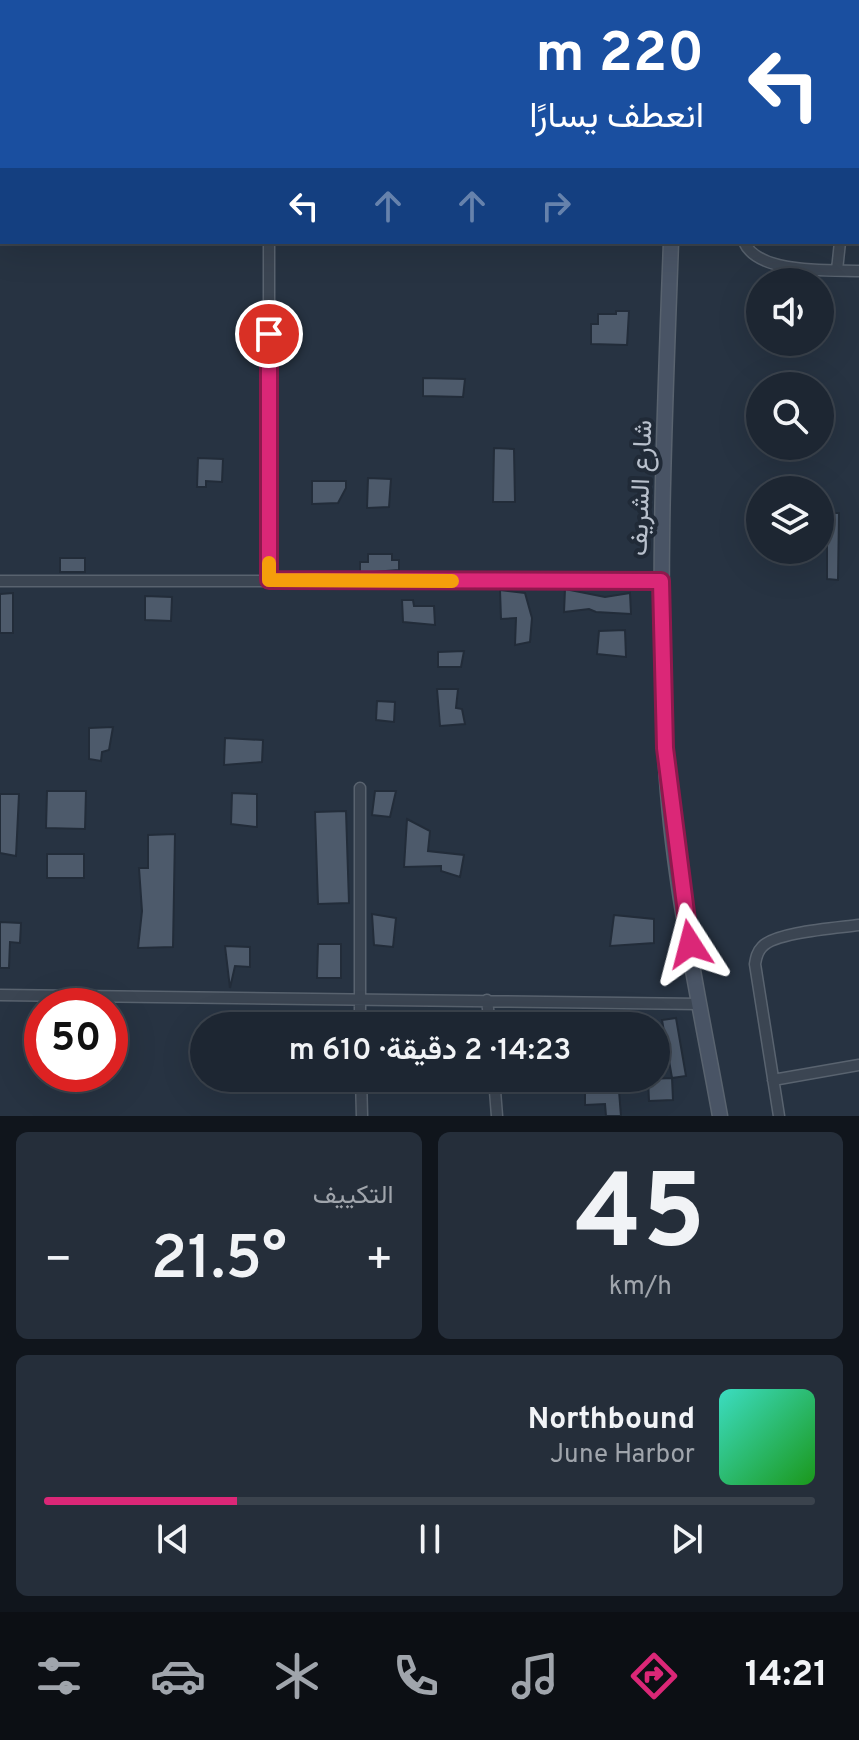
<!DOCTYPE html>
<html lang="ar">
<meta charset="utf-8">
<style>
:root{--surface:#1d2632;--page:#252e3a;--text:#f1f3f6;--muted:#a0a5ac;--line:#3b434d;--accent:#db2777}
body{margin:0;font-family:Overpass,Vazirmatn,sans-serif;background:var(--page);color:var(--text);direction:rtl;height:100vh;display:flex;flex-direction:column;font-size:30px;white-space:nowrap}
*{box-sizing:border-box;margin:0}
p{font-size:26px;color:var(--muted)}
.icon{flex:none;width:44px;height:44px;fill:none;stroke:currentColor;stroke-width:2;stroke-linecap:round;stroke-linejoin:round}
.map{position:relative;height:1116px;overflow:hidden;direction:ltr}
.drawer{display:flex;flex-direction:column;gap:16px;padding:16px;background:#10151c;flex:1}
.drawer>*{flex:none}
.top-card{position:absolute;left:0px;top:0px;width:860px;height:244px;box-shadow:0 8px 32px #0002,0 0 0 2px var(--line);direction:rtl;background:#1a4fa0;color:#fff;overflow:hidden}
.buttons{position:absolute;left:746px;top:268px;display:grid;gap:16px}
.buttons a{display:grid;place-items:center;width:88px;height:88px;border-radius:50%;background:var(--surface);box-shadow:0 8px 32px #0002,0 0 0 2px var(--line);font-size:40px}
.speed{position:absolute;left:24px;top:988px;display:flex;gap:16px;font-size:40px;font-weight:700;text-align:center}
.speed>*{display:grid;place-content:center;width:104px;height:104px;border-radius:50%;background:var(--surface);box-shadow:0 8px 32px #0002,0 0 0 2px var(--line);line-height:1}
.speed .limit{border:12px solid #d22;background:#fff;color:#111}
.pin{position:absolute;display:grid;place-items:center;width:68px;height:68px;color:#fff;margin:-34px;border:4px solid #fff;border-radius:50%;box-shadow:0 2px 8px #0007}
.me{position:absolute;width:88px;margin:-44px;rotate:351deg;stroke-linejoin:round;filter:drop-shadow(0 0 6px #0008)}
.turn{display:flex;align-items:center;gap:28px;height:168px;padding:0 24px;font-size:36px}
.turn .icon{width:104px;height:104px;stroke-width:2.5}
.turn b{display:block;font-size:56px;line-height:68px}
.lanes{display:flex;align-items:center;height:76px;padding:0 24px;background:#0003;justify-content:center;gap:40px;direction:ltr}
.lanes .off{opacity:.35}
.big{font-size:60px;font-weight:600;line-height:1.1}
.drawer .card{flex:1;display:flex;flex-direction:column;justify-content:center;gap:12px;min-width:0;padding:0 28px;border-radius:12px;background:var(--page)}
.drawer .dial{align-items:center;gap:0}
.dial b{font-size:104px;line-height:1}
.song{display:flex;align-items:center;gap:24px}
.cover{width:96px;height:96px;border-radius:12px;background:linear-gradient(135deg,hsl(170 70% 55%),hsl(120 70% 35%))}
.played{height:8px;border-radius:4px;background:linear-gradient(90deg,var(--accent) 25%,var(--line) 25%)}
.keys{display:flex;justify-content:space-around;direction:ltr}
.heat{display:flex;justify-content:space-between;align-items:center;font-size:44px;direction:ltr}
.drawer .tiles{flex:1;display:grid;gap:16px;grid-template-columns:1fr 1fr}
.card:last-child{grid-column:span 2}
.trip{position:absolute;left:190px;top:1012px;width:480px;height:80px;border-radius:40px;background:var(--surface);box-shadow:0 8px 32px #0002,0 0 0 2px var(--line);font-weight:600;line-height:80px;text-align:center;direction:rtl}
.menu{display:flex;height:128px;justify-content:space-around;align-items:center;background:#0c0f14;color:var(--muted)}
.menu .icon{width:56px;height:56px}
.menu .on{color:var(--accent)}
.menu b{font-size:36px;color:var(--text)}
.map>svg:first-child{display:block}
</style>
<div class="map">
<svg width="859" height="1116" viewBox="0 0 859 1116">
<rect width="100%" height="100%" fill="#273342"/>
<path fill="#4d5a6b" stroke="#222c39" stroke-width="2" d="M616 311H629L627 345 591 344V324H598V314H616Z
M423 378 465 379 463 397 423 396Z
M494 448 514 449 515 502H493Z
M198 458 223 459 222 482 206 481V487H197Z
M368 478 391 479 389 507 367 508Z
M312 481H346V488L338 503 312 504Z
M827 513H839L838 580 827 579Z
M368 554H392V560H399V570L360 573V562H368Z
M60 558H85V572H60Z
M565 589 605 597 630 593 631 614 596 612 589 609 564 612Z
M500 590 525 593 532 618 530 642 515 645 516 618 501 619Z
M13 593V633H0V594Z
M145 596 172 597 171 621 145 620Z
M402 600H413L414 606H434L435 625 403 622Z
M625 630 626 657 597 654 599 631Z
M464 651 461 667H438V652Z
M437 689H458L456 708 462 709 465 724 440 726Z
M377 701 395 702 394 722 376 720Z
M113 727 109 750 102 752 101 761 89 759V728Z
M225 738 263 740 262 762 224 765Z
M47 791H86L85 829 46 828Z
M375 791H396L390 817 372 815Z
M232 793 257 794V827L231 824Z
M0 794H19L16 856 0 853Z
M346 811 349 903 318 904 315 812Z
M407 819 430 831 428 851 464 855 460 877 441 871V866L404 867Z
M175 834 173 947 138 948 142 911 139 868H148V835Z
M47 854H84V878H47Z
M372 914 396 918 393 947 374 945Z
M614 915 654 919V943L610 946Z
M0 922 21 923 20 943 10 942 9 968H0Z
M318 944H341V978H317Z
M225 946 250 947V967L235 966 230 988Z
M676 1018 686 1076 672 1078 662 1020Z
M672 1078 673 1100 649 1101 648 1079Z
M619 1091 621 1116H606L605 1104 585 1105V1093Z"/>
<g fill="none" stroke-linecap="round" stroke-linejoin="round">
<g stroke="#59636f" stroke-width="13">
<path id="street" d="M858 46H859
M858 75 859 64
M0 151H2
M858 164H859
M744 242C758 274 827 270 859 271
M837 270 840 242
M269 580V242
M0 581H661
M0 995 700 1004
M487 1000 490 1026
M360 1026V788
M361 1078 362 1116
M494 1078 497 1116
M773 1080 859 1065
M779 1116 755 964C756 958 757 952 762 947 775 932 838 928 859 925"/>
</g>
<g stroke="#59636f" stroke-width="17">
<path id="secondary" d="M686 2V0
M671 242C665 409 657 577 665 745 670 869 698 994 720 1116"/>
</g>
<use href="#street" stroke="#3b4552" stroke-width="10"/>
<use href="#secondary" stroke="#495465" stroke-width="14"/>
</g>
<g fill="none" stroke-linecap="round" stroke-linejoin="round">
<g stroke="#8e194d" stroke-width="20">
<path id="route" d="M269 334V580L661 581 665 748 690 944"/>
</g>
<use href="#route" stroke="#db2777" stroke-width="14"/>
<path stroke="#f59e0b" stroke-width="14" d="M269 563V580L452 581"/>
</g>
<g text-anchor="middle" stroke-width="8" stroke-linejoin="round" paint-order="stroke">
<g font-size="26" fill="#b8c0cc" stroke="#202a37">
<text transform="translate(640 488) rotate(-88)" y="9">شارع الشريف</text>
</g>
</g>
</svg>
<div class="buttons">
<a><svg class="icon" aria-label="sound" viewBox="0 0 24 24"><path d="M4 9h4l5-4v14l-5-4H4zM17 9q2 3 0 6"/></svg></a>
<a><svg class="icon" aria-label="search" viewBox="0 0 24 24"><circle cx="10" cy="10" r="6"/><path d="M15 15l6 6"/></svg></a>
<a><svg class="icon" aria-label="layers" viewBox="0 0 24 24"><path d="M12 4l9 5-9 5-9-5zM3 14l9 5 9-5"/></svg></a>
</div>
<div class="speed"><div class="limit">50</div></div>
<div class="pin" style="left:269px;top:334px;background:#d93025"><svg class="icon" aria-label="arrive" viewBox="0 0 24 24"><path d="M6 21V4h12l-3 4 3 4H6"/></svg></div>
<svg class="me" style="left:690px;top:944px" viewBox="-20 -20 40 40"><path d="M0-17L14 15 0 8-14 15z" fill="#db2777" stroke="#fff" stroke-width="4"/></svg>
<div class="trip">14:23 · 2 دقيقة · 610 m</div>
<div class="top-card">
<div class="turn"><svg class="icon" aria-label="left" viewBox="0 0 24 24"><path d="M17 20v-9H6M10 6l-5 5 5 5"/></svg><div><b>220 m</b>انعطف يسارًا</div></div>
<div class="lanes"><svg class="icon" aria-label="left" viewBox="0 0 24 24"><path d="M17 20v-9H6M10 6l-5 5 5 5"/></svg><svg class="icon off" aria-label="ahead" viewBox="0 0 24 24"><path d="M12 20V5M6 11l6-6 6 6"/></svg><svg class="icon off" aria-label="ahead" viewBox="0 0 24 24"><path d="M12 20V5M6 11l6-6 6 6"/></svg><svg class="icon off" aria-label="right" viewBox="0 0 24 24"><path d="M7 20v-9h11M14 6l5 5-5 5"/></svg></div>
</div>
</div>
<section class="drawer">
<div class="tiles">
<div class="card dial"><b>45</b><p>km/h</p></div>
<div class="card"><p>التكييف</p>
<div class="heat"><a>−</a><b class="big">21.5°</b><a>+</a></div>
</div>
<div class="card">
<div class="song"><i class="cover"></i><div><b>Northbound</b><p>June Harbor</p></div></div>
<div class="played"></div>
<div class="keys"><svg class="icon" aria-label="previous" viewBox="0 0 24 24"><path d="M18 5L8 12l10 7zM5 5v14"/></svg><svg class="icon" aria-label="pause" viewBox="0 0 24 24"><path d="M8 5v14M16 5v14"/></svg><svg class="icon" aria-label="next" viewBox="0 0 24 24"><path d="M6 5l10 7-10 7zM19 5v14"/></svg></div>
</div>
</div>
</section>
<nav class="menu">
<b>14:21</b>
<svg class="icon on" aria-label="directions" viewBox="0 0 24 24"><path d="M12 3l9 9-9 9-9-9zM9 14v-3h6M13 9l2 2-2 2"/></svg>
<svg class="icon" aria-label="music" viewBox="0 0 24 24"><path d="M9 18V5l10-2v13"/><circle cx="6" cy="18" r="3"/><circle cx="16" cy="16" r="3"/></svg>
<svg class="icon" aria-label="phone" viewBox="0 0 24 24"><path d="M5 4h4l2 5-3 2q2 4 5 5l2-3 5 2v4C11 20 4 13 5 4z"/></svg>
<svg class="icon" aria-label="climate" viewBox="0 0 24 24"><path d="M12 3v18M4 7l16 10M4 17L20 7"/></svg>
<svg class="icon" aria-label="car" viewBox="0 0 24 24"><path d="M5 17H2v-5l4-1 3-4h7l3 4 3 1v5h-3M9 17h6M6 11h13"/><circle cx="7" cy="17" r="2"/><circle cx="17" cy="17" r="2"/></svg>
<svg class="icon" aria-label="filters" viewBox="0 0 24 24"><path d="M4 7h16M4 17h16"/><circle cx="9" cy="7" r="2"/><circle cx="15" cy="17" r="2"/></svg>
</nav>
